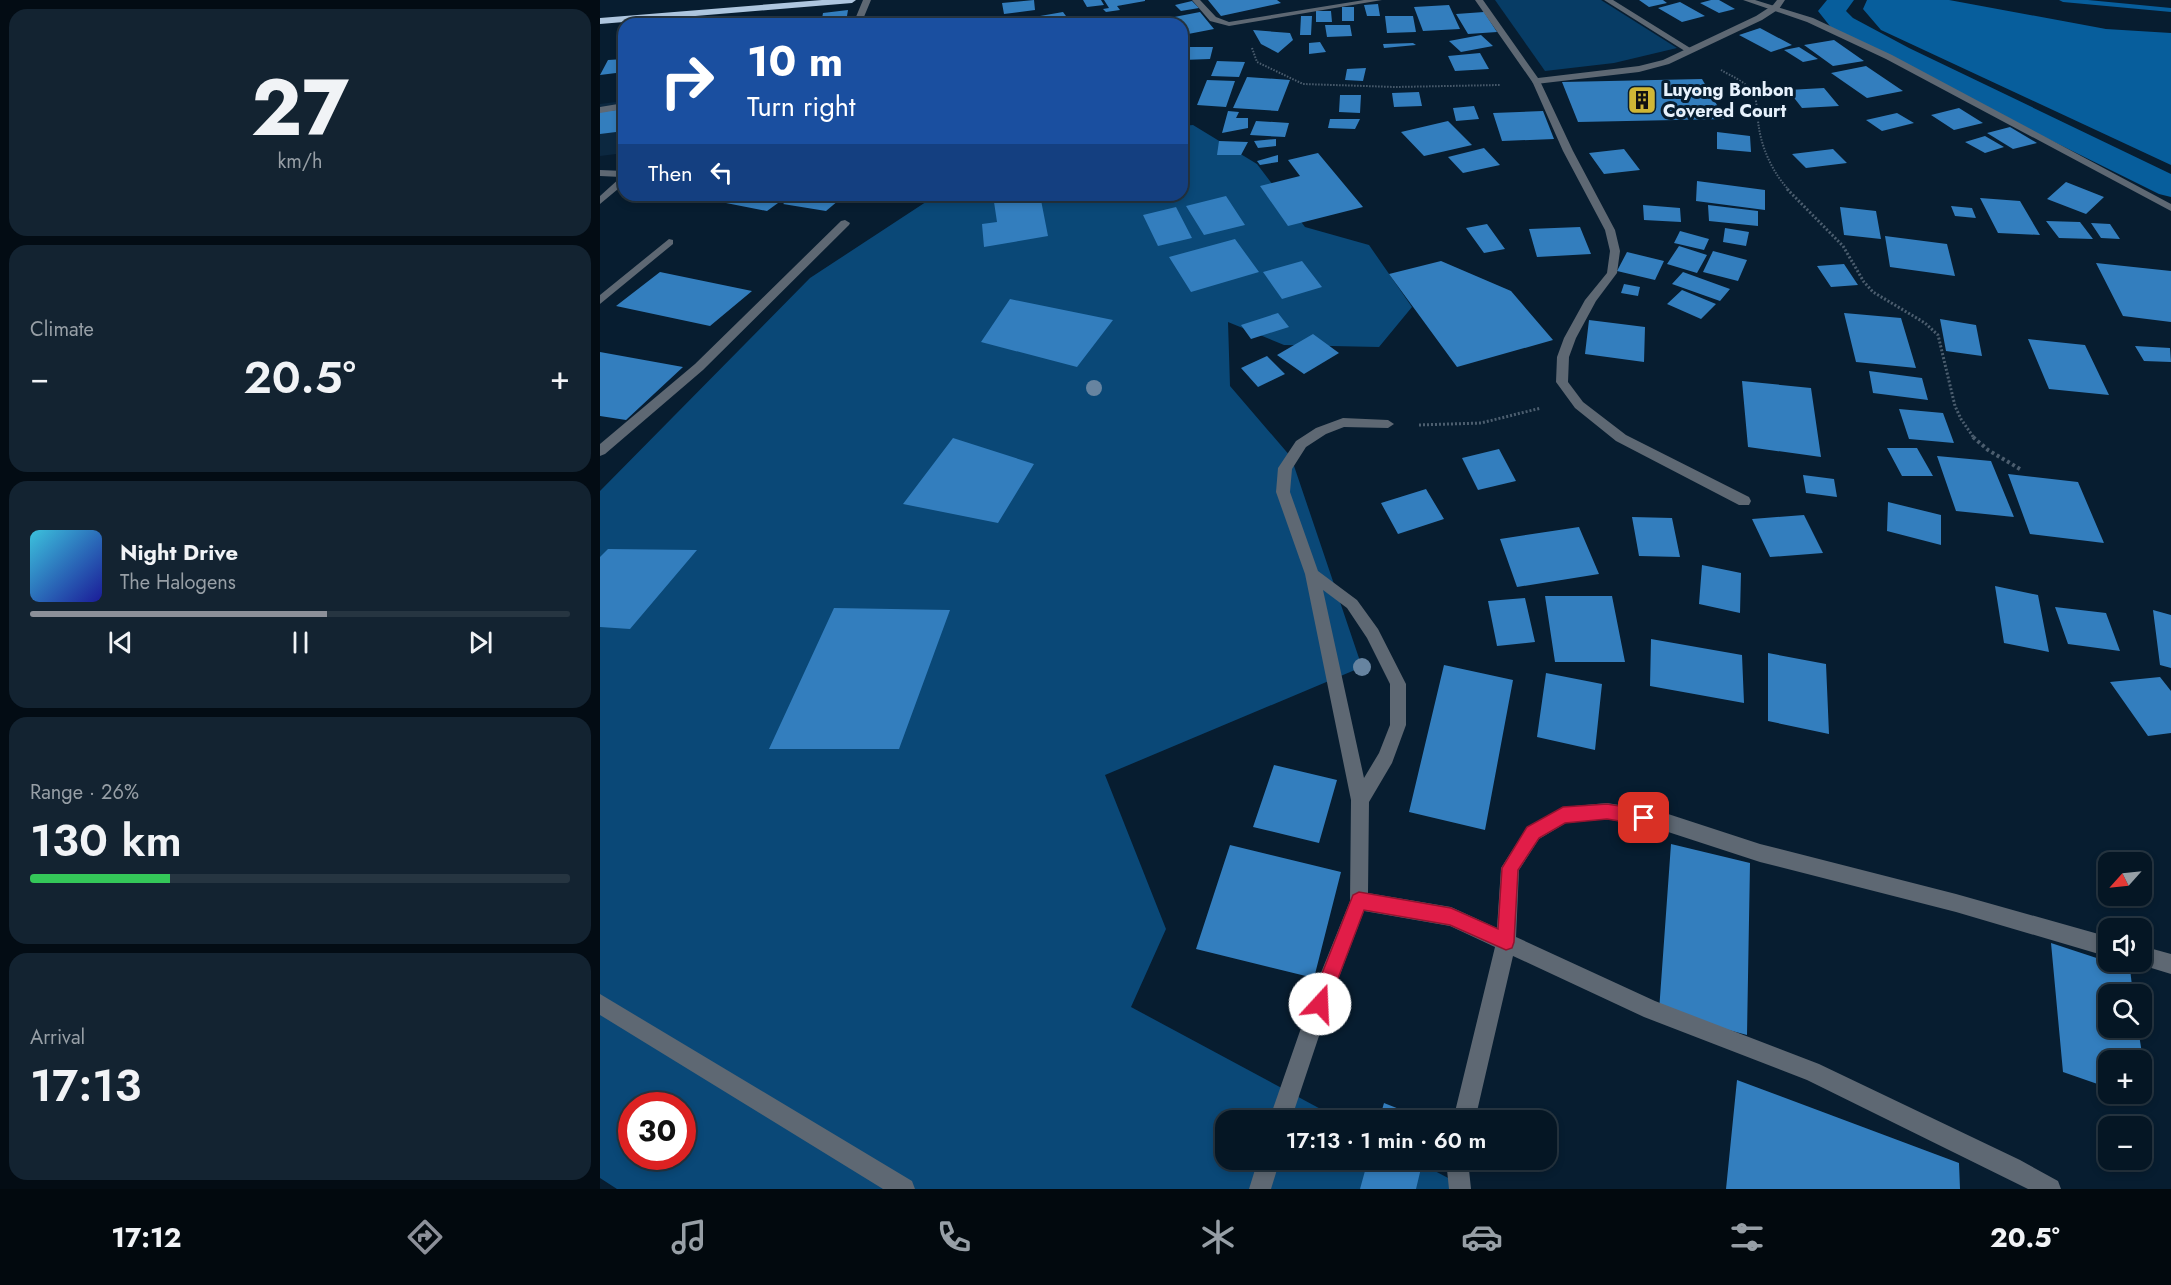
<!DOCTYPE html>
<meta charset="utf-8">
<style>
:root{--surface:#051624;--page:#132331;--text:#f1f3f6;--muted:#979fa6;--line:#263541;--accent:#8c9099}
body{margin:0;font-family:Jost,sans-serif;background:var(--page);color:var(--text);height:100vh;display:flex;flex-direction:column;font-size:22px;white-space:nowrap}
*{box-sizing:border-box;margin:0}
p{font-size:20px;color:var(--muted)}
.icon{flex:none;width:33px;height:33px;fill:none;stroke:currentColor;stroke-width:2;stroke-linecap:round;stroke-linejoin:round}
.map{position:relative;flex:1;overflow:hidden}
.drawer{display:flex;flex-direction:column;gap:9px;padding:9px;background:#030c14;width:600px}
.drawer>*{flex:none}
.banner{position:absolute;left:18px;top:18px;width:570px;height:183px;border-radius:18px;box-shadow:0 3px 9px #0003,0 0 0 2px var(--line);background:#1a4fa0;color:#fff;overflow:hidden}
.needle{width:39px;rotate:243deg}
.buttons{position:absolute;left:1498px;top:852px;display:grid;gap:12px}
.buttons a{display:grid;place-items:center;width:54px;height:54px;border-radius:12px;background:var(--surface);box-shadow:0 3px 9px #0003,0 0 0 2px var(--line);font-size:30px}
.speed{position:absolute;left:18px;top:1092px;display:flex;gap:12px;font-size:30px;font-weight:700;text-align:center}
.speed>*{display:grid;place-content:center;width:78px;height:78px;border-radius:50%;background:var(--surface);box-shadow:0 3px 9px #0003,0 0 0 2px var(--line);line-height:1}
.speed .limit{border:9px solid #d22;background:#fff;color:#111}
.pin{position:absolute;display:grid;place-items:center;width:51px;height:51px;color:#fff;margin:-26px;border-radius:12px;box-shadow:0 3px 9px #0006}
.me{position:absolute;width:66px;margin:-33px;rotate:20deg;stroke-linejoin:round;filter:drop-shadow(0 0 4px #0008)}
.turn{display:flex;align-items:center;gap:21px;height:126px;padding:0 30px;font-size:27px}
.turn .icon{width:78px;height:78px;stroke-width:2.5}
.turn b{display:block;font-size:42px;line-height:51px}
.then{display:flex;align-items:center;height:57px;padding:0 30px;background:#0003;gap:12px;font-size:22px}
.big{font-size:45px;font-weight:600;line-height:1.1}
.drawer .card{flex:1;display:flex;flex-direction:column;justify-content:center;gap:9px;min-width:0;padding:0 21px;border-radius:18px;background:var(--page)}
.drawer .dial{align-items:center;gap:0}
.dial b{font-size:78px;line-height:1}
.song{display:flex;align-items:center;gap:18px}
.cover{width:72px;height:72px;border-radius:9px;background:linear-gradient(135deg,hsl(190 70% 55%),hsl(240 70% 35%))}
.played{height:6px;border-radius:3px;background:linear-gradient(90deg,var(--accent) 55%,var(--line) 55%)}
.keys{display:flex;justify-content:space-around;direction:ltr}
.heat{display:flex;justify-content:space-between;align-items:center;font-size:33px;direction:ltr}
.charge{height:9px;border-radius:4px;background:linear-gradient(90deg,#34c759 26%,var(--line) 0)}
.trip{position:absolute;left:615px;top:1110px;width:342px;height:60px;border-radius:18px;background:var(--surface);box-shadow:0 3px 9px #0003,0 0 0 2px var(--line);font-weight:600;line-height:60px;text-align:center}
.menu{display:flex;height:96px;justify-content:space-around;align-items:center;background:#02090e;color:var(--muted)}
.menu .icon{width:42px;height:42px}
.menu .current{color:var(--accent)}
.menu b{font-size:27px;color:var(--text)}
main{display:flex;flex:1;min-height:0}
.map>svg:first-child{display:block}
</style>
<main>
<section class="drawer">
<div class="card dial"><b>27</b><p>km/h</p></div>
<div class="card"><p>Climate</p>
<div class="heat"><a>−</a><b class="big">20.5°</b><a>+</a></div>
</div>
<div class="card">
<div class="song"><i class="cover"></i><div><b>Night Drive</b><p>The Halogens</p></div></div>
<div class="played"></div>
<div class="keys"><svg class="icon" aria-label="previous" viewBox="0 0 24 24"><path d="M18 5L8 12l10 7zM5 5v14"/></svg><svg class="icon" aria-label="pause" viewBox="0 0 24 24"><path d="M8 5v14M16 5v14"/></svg><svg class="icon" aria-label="next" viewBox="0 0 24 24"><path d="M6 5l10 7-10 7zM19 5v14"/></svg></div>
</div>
<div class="card"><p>Range · 26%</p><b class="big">130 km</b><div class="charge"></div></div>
<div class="card"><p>Arrival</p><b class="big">17:13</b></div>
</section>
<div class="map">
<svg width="1571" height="1189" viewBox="0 0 1571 1189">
<rect width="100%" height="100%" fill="#071d30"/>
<path fill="#0c2840" d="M24 101V153L0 156V104Z"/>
<path fill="#073c65" d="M895 0H1001L1077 48 1014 63 945 71Z"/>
<path fill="#0a4877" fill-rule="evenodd" d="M593 125 657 164 705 227 769 245 812 307 779 347 684 345 628 322 630 386 691 457 762 667 505 775 566 929 531 1007 741 1120H626V1160H814L869 1189H17L0 1178V491L210 278 335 196 582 195V126ZM32 1106H82V1156H32Z"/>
<path fill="#075e9c" d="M1267 0H1349L1506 29 1571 33V165L1281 30 1263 9Z"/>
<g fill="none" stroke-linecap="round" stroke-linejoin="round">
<path fill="#075e9c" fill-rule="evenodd" d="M1459 0H1488L1571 8V12L1463 2Z"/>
<path fill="#075e9c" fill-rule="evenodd" d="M1227 0H1254L1246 11 1253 18 1309 48 1571 174V197L1559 194 1289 60 1233 30 1218 11Z"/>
</g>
<path fill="#337ebe" d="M434 0 435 10 404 14 402 3Z
M483 0H501L504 5 487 7Z
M504 0H545V1L517 6 520 10 506 12 503 9 509 8Z
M608 0H677L681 3 621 16Z
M1039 0H1063L1067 3 1049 7Z
M1111 0H1119L1135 9 1119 13 1100 3Z
M592 1 599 8 581 11 575 5Z
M1080 2 1105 16 1082 22 1058 8Z
M778 4 780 16H767L764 5Z
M849 5 860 29 823 31 814 7Z
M742 7H754V21H742Z
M248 10 246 22 221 24 223 13Z
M716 11H731L732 22H716Z
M463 12 472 24H445L440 16Z
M600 12 614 29 583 35 582 24H574L569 18Z
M884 12 897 32 868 34 856 14Z
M120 16 118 24H99L100 19Z
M701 16H712L711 35H700Z
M785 16H813L816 32 787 33Z
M355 17 354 24H326L327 19Z
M725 25H750L752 36 727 37Z
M1160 28 1192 45 1171 52 1139 35Z
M653 30 690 33 693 40 678 53 661 44Z
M881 35 893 46 861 52 849 41Z
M1234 40 1264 61 1233 66 1204 45Z
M720 42 726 52 709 54V43Z
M813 43 816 45 784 48 783 44Z
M585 47H613L610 59 582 60Z
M1199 47 1218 59 1203 62 1184 50Z
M880 53 889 69 855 71 848 56Z
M24 59V72L0 75 8 60Z
M617 61 645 62 639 77 611 76Z
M1266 66 1303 91 1267 98 1231 73Z
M766 68 763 81 745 80 747 69Z
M647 77 690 80 678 111 633 108Z
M1102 79 1125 119 978 122 962 82Z
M607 80 635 81 626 107 597 105Z
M1224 88 1239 106 1202 108 1188 90Z
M819 92 822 106 794 107 792 93Z
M740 95H761L760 113 739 112Z
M874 106 879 119 856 121 853 108Z
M1359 108 1383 123 1354 130 1331 115Z
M24 109V131L0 134V112Z
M628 111 639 112 636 118H648V128L622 133Z
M943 111 954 139 902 141 893 113Z
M1297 113 1314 123 1282 131 1266 120Z
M730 119H760L755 129 728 128Z
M656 121 689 123 685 137 650 135Z
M848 121 872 145 824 156 801 132Z
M1410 127 1437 143 1413 149 1387 133Z
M1117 132 1150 136 1151 152 1117 149Z
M1385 136 1404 147 1385 153 1365 142Z
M676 139V146L658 148 654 141Z
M619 141 648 142 641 155H617Z
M884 148 900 165 863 173 848 157Z
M1024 149 1040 170 1004 174 989 153Z
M1233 149 1247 163 1206 168 1192 154Z
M718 153 763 207 688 226 660 186 700 176 688 160Z
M678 155V162L660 165 657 161Z
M1097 181 1165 190V210L1096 201Z
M1466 182 1504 197 1486 214 1447 199Z
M137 195H189L167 211 126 203Z
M194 195H245L226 211 183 204Z
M433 195H440L448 236 384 247 382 224 397 222 394 202Z
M626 196 645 225 604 235 586 206Z
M1380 198 1420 201 1440 235 1398 233Z
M1043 205 1080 208 1081 222 1044 220Z
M1108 205 1158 211V226L1109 221Z
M1351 206 1372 208 1376 218 1355 216Z
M576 207 592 238 558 246 543 215Z
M1240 207 1276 211 1281 239 1244 235Z
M1446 221 1480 222 1493 239 1459 238Z
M1491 223 1510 224 1520 239 1501 238Z
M887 224 905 249 884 253 866 228Z
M980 227 991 254 937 257 929 229Z
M1125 228 1149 232 1146 246 1123 242Z
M1080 231 1109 239 1104 250 1074 243Z
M1285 236 1347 244 1355 276 1290 267Z
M635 239 659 272 591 292 569 257Z
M1079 246 1107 255 1097 273 1067 264Z
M1113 251 1147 260 1138 281 1103 272Z
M1027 252 1064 261 1055 280 1017 271Z
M702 261 722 287 682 299 663 272Z
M841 261 911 291 953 340 857 367 789 274Z
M1496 263 1571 271V322L1523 316Z
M1244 264 1258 285 1231 287 1217 266Z
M60 272 152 291 110 326 16 306Z
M1083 272 1130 289 1120 301 1072 284Z
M1024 284 1040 287 1038 296 1021 293Z
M1082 290 1116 304 1101 319 1067 304Z
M410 299 513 320 477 367 381 342Z
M678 313 689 327 651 339 641 325Z
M1244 313 1301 318 1316 368 1256 362Z
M1340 319 1376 325 1382 356 1346 351Z
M989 320 1045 327 1044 362 985 354Z
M713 334 739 353 704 374 677 355Z
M1428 339 1485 345 1509 395 1449 389Z
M1535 346 1570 348 1571 362 1544 361Z
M0 352 83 367 26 420 0 416Z
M667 356 685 374 658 387 641 368Z
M1269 371 1322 378 1328 400 1273 393Z
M1142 381 1211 388 1221 457 1148 447Z
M1299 409 1343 413 1354 443 1309 439Z
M353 438 434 464 398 523 303 504Z
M1287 448H1317L1333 476H1302Z
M899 449 916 481 878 490 862 458Z
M1337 456 1391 461 1414 517 1356 511Z
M1408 474 1478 482 1504 543 1430 534Z
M1203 475 1234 479 1237 497 1206 493Z
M826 489 844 519 798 534 781 503Z
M1288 502 1341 515V545L1287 531Z
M1204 515 1223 553 1170 557 1152 519Z
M1032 517 1072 518 1080 557 1039 556Z
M979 527 999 574 917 587 900 539Z
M8 549 97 550 30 629 0 627V557Z
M1102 565 1141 573 1140 613 1099 604Z
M1395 586 1438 595 1449 652 1404 643Z
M945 596H1012L1025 662H955Z
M925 598 935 642 897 646 888 601Z
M1455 607 1506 613 1520 651 1468 644Z
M234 608 350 610 299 749H169Z
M1553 610 1571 615V668L1560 665Z
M1051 639 1142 655 1144 703 1050 686Z
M1168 653 1226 664 1229 734 1168 721Z
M844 665 913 680 885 830 809 812Z
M946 673 1002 684 995 750 937 737Z
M1560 677 1571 691V733L1548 736 1510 682Z
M674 765 737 780 719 843 653 827Z
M1071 844 1150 863 1147 1035 1059 1011Z
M630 845 741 872 714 978 596 949Z
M1451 943 1530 969 1533 994H1509V1028H1538L1543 1060H1509V1088L1463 1072Z
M1542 1064H1543L1549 1102 1525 1094H1542Z
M1137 1080 1359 1163 1360 1189H1126Z
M784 1103 827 1120H779Z
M768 1160H823L816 1189H760Z"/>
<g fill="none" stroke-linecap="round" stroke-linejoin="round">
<path stroke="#4c5e6f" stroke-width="2" stroke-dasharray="1.5 1.5" stroke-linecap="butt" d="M652 48 657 62 703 84 795 87 900 85
M1121 70C1131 76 1149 83 1154 95 1158 104 1157 118 1159 128 1162 149 1174 175 1189 190"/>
<path stroke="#4c5e6f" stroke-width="3" stroke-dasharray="2 2" stroke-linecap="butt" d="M1187 189 1243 246 1264 282 1273 292 1325 323 1338 335 1355 406 1361 419 1374 438
M819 425 881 423 941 408"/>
<path stroke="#4c5e6f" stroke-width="4" stroke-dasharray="3 3" stroke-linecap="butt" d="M1373 437 1388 450 1420 469"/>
<path fill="#5e6873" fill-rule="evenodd" d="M263 0H271L261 24H253Z
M1004 0H1013L1095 51 1088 53Z
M1143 0H1155L1213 18 1292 55 1571 204V211L1286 59 1207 22Z
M936 78 940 81 973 151 1015 230 1020 251 1017 273 996 301 976 338 969 357 968 382 983 402 1026 435 1149 497 1151 501 1149 505H1139L1016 441 975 408 956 382 957 357 964 338 985 300 1007 273 1010 251 1005 230 963 151 932 81Z
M24 103V109L0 113V107Z
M0 170 24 171V184L0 204V196L21 177 0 176Z
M245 220 250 223 249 225 103 370 5 454 0 456V444L95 364 241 221Z
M69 239 73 240V244L0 304V295Z
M743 418 788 420 794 424 788 428 744 427 726 434 706 447 692 469 690 492 718 571 757 600 778 629 806 684V725L792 763 769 802 768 893 851 907 897 928 901 868 927 827 963 807 1007 803 1062 812 1160 844 1356 894 1509 937V957L1356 912 1160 862 1062 830 1007 819 966 823 939 839 919 870 916 937 1055 1001 1219 1064 1420 1160 1458 1181 1461 1189H1428L1207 1080 1044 1017 913 956 875 1120H853L895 947 850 926 764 911 736 985 691 1120H669L716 985 750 901 751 800 705 574 676 492 678 468 696 441 716 428ZM723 590 747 608 767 638 790 684V725L779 753 764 778Z
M1542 946 1571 954V974L1535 963 1542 962Z
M0 994 312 1181 315 1189H283L0 1015Z
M658 1160H680L671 1189H649Z
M846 1160H868L871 1189H849Z"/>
<path fill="#5e6873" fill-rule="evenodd" d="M592 0H600L616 17 629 22 764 0H782L629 26 610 21Z
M875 0H883L938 78 1039 66 1063 60 1156 16 1173 5 1177 0H1185L1179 9 1162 20 1069 64 1039 72 936 84 933 83Z"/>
<path fill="#aec6df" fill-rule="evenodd" d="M222 0H256L252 3 0 24V18Z"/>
</g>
<g fill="#6784a0">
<circle cx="494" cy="388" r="8"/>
<circle cx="762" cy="667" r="9"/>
</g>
<path fill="#e11d48" stroke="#92132f" stroke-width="1.5" d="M1007 804 1044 810 1050 812 1052 818 1050 823 1044 825 1007 819 965 823 939 838 918 870 914 942 912 948 906 950 850 925 764 910 726 1010 720 1013 713 1010 710 1004 753 895 759 892 851 908 898 929 902 868 927 827 963 807Z"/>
<defs>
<g id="building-square" transform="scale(1.5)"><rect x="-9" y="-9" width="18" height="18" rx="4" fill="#d0b736" stroke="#071d30"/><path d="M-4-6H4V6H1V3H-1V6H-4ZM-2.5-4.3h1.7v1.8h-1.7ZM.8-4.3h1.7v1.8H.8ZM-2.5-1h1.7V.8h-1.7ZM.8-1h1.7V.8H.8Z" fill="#111"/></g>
</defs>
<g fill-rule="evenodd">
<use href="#building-square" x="1042" y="100"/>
</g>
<g text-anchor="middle" stroke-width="6" stroke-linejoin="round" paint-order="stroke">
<g font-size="18" font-weight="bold" fill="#e7f2fd" stroke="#071d30" text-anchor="start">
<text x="1063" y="96">Luyong Bonbon<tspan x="1063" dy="21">Covered Court</tspan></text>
</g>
</g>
</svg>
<div class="buttons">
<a><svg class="needle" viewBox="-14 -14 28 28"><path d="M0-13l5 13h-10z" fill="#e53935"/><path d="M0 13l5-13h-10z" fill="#979fa6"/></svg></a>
<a><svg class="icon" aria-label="sound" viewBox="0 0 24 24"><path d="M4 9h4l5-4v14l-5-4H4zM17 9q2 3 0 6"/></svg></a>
<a><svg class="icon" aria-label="search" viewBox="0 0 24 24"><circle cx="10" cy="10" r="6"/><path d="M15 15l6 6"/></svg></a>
<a>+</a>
<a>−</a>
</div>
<div class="speed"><div class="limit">30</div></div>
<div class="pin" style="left:1044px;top:818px;background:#d93025"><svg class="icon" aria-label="arrive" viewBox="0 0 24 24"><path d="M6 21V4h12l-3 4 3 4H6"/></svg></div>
<svg class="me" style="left:720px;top:1004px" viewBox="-20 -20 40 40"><circle r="19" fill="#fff"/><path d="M0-13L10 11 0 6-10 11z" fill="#e11d48"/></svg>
<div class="trip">17:13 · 1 min · 60 m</div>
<div class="banner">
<div class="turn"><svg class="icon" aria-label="right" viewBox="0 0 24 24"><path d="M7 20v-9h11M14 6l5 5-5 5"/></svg><div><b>10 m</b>Turn right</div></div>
<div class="then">Then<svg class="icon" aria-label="left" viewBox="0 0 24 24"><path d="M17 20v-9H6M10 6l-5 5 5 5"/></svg></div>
</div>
</div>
</main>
<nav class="menu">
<b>17:12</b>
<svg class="icon current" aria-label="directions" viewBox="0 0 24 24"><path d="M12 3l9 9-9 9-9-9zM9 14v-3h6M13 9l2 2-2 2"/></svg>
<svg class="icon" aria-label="music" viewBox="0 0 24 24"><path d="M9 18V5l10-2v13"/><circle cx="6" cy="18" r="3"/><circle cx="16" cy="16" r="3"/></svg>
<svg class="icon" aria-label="phone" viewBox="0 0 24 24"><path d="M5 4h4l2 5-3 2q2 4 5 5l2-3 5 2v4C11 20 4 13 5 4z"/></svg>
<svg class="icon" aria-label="climate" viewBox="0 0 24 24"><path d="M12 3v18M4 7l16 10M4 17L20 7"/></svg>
<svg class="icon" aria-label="car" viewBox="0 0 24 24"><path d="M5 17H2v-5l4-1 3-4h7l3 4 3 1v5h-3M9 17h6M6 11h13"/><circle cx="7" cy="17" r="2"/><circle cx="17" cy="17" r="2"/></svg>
<svg class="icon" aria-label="filters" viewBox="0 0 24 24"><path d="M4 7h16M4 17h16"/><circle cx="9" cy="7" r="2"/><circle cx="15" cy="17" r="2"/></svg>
<b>20.5°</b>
</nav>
